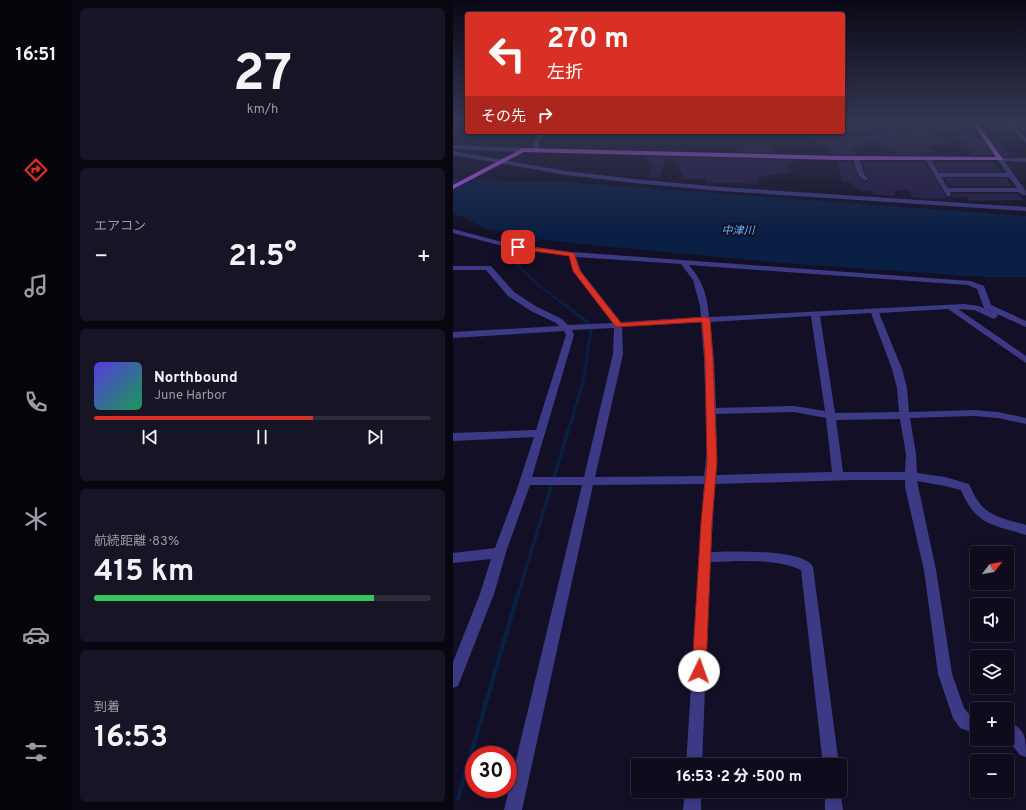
<!DOCTYPE html>
<html lang="ja">
<meta charset="utf-8">
<style>
:root{--surface:#0e0b1c;--page:#171425;--text:#f1f3f6;--muted:#9b9ba3;--line:#2e2b3b;--accent:#d93025}
body{margin:0;font-family:Overpass,"Noto Sans JP",sans-serif;background:var(--page);color:var(--text);height:100vh;display:flex;flex-direction:column;font-size:15px;white-space:nowrap}
*{box-sizing:border-box;margin:0}
p{font-size:13px;color:var(--muted)}
.icon{flex:none;width:22px;height:22px;fill:none;stroke:currentColor;stroke-width:2;stroke-linecap:round;stroke-linejoin:round}
.map{position:relative;flex:1;overflow:hidden}
.panel{display:flex;flex-direction:column;gap:8px;padding:8px;background:#08060f;width:381px}
.panel>*{flex:none}
.top-card{position:absolute;left:12px;top:12px;width:380px;height:122px;border-radius:4px;box-shadow:0 2px 6px #0003,0 0 0 1px var(--line);background:#d93025;color:#fff;overflow:hidden}
.needle{width:26px;rotate:59deg}
.tools{position:absolute;left:517px;top:546px;display:grid;gap:8px}
.tools a{display:grid;place-items:center;width:44px;height:44px;border-radius:4px;background:var(--surface);box-shadow:0 2px 6px #0003,0 0 0 1px var(--line);font-size:20px}
.speed{position:absolute;left:12px;top:746px;display:flex;gap:8px;font-size:20px;font-weight:700;text-align:center}
.speed>*{display:grid;place-content:center;width:52px;height:52px;border-radius:50%;background:var(--surface);box-shadow:0 2px 6px #0003,0 0 0 1px var(--line);line-height:1}
.speed .limit{border:6px solid #d22;background:#fff;color:#111}
.pin{position:absolute;display:grid;place-items:center;width:34px;height:34px;color:#fff;margin:-17px;border-radius:8px;box-shadow:0 2px 6px #0006}
.me{position:absolute;width:44px;margin:-22px;rotate:3deg;stroke-linejoin:round;filter:drop-shadow(0 0 3px #0008)}
.turn{display:flex;align-items:center;gap:14px;height:84px;padding:0 16px;font-size:18px}
.turn .icon{width:52px;height:52px;stroke-width:2.5}
.turn b{display:block;font-size:28px;line-height:34px}
.then{display:flex;align-items:center;height:38px;padding:0 16px;background:#0003;gap:8px;font-size:15px}
.big{font-size:30px;font-weight:700;line-height:1.1}
.panel .tile{flex:1;display:flex;flex-direction:column;justify-content:center;gap:6px;min-width:0;padding:0 14px;border-radius:6px;background:var(--page)}
.panel .dial{align-items:center;gap:0}
.dial b{font-size:52px;line-height:1}
.song{display:flex;align-items:center;gap:12px}
.cover{width:48px;height:48px;border-radius:6px;background:linear-gradient(135deg,hsl(250 70% 55%),hsl(150 70% 35%))}
.played{height:4px;border-radius:2px;background:linear-gradient(90deg,var(--accent) 65%,var(--line) 65%)}
.keys{display:flex;justify-content:space-around;direction:ltr}
.heat{display:flex;justify-content:space-between;align-items:center;font-size:22px;direction:ltr}
.charge{height:6px;border-radius:3px;background:linear-gradient(90deg,#34c759 83%,var(--line) 0)}
.trip{position:absolute;left:178px;top:758px;width:216px;height:40px;border-radius:4px;background:var(--surface);box-shadow:0 2px 6px #0003,0 0 0 1px var(--line);font-weight:700;line-height:40px;text-align:center}
main{display:flex;flex:1;min-height:0}
.tab-bar{display:flex;flex-direction:column;width:72px;justify-content:space-around;align-items:center;background:#06040b;color:var(--muted)}
.tab-bar .icon{width:28px;height:28px}
.tab-bar .current{color:var(--accent)}
.tab-bar b{font-size:18px;color:var(--text)}
.map>svg:first-child{display:block}
</style>
<main>
<nav class="tab-bar">
<b>16:51</b>
<svg class="icon current" aria-label="directions" viewBox="0 0 24 24"><path d="M12 3l9 9-9 9-9-9zM9 14v-3h6M13 9l2 2-2 2"/></svg>
<svg class="icon" aria-label="music" viewBox="0 0 24 24"><path d="M9 18V5l10-2v13"/><circle cx="6" cy="18" r="3"/><circle cx="16" cy="16" r="3"/></svg>
<svg class="icon" aria-label="phone" viewBox="0 0 24 24"><path d="M5 4h4l2 5-3 2q2 4 5 5l2-3 5 2v4C11 20 4 13 5 4z"/></svg>
<svg class="icon" aria-label="climate" viewBox="0 0 24 24"><path d="M12 3v18M4 7l16 10M4 17L20 7"/></svg>
<svg class="icon" aria-label="car" viewBox="0 0 24 24"><path d="M5 17H2v-5l4-1 3-4h7l3 4 3 1v5h-3M9 17h6M6 11h13"/><circle cx="7" cy="17" r="2"/><circle cx="17" cy="17" r="2"/></svg>
<svg class="icon" aria-label="filters" viewBox="0 0 24 24"><path d="M4 7h16M4 17h16"/><circle cx="9" cy="7" r="2"/><circle cx="15" cy="17" r="2"/></svg>
</nav>
<section class="panel">
<div class="tile dial"><b>27</b><p>km/h</p></div>
<div class="tile"><p>エアコン</p>
<div class="heat"><a>−</a><b class="big">21.5°</b><a>+</a></div>
</div>
<div class="tile">
<div class="song"><i class="cover"></i><div><b>Northbound</b><p>June Harbor</p></div></div>
<div class="played"></div>
<div class="keys"><svg class="icon" aria-label="previous" viewBox="0 0 24 24"><path d="M18 5L8 12l10 7zM5 5v14"/></svg><svg class="icon" aria-label="pause" viewBox="0 0 24 24"><path d="M8 5v14M16 5v14"/></svg><svg class="icon" aria-label="next" viewBox="0 0 24 24"><path d="M6 5l10 7-10 7zM19 5v14"/></svg></div>
</div>
<div class="tile"><p>航続距離 · 83%</p><b class="big">415 km</b><div class="charge"></div></div>
<div class="tile"><p>到着</p><b class="big">16:53</b></div>
</section>
<div class="map">
<svg width="573" height="810" viewBox="0 0 573 810">
<rect width="100%" height="100%" fill="#130f26"/>
<path fill="#0a1f44" d="M0 178 70 182H110L573 216V277H532L329 263 118 243 65 236 32 228 9 217 0 214Z"/>
<g fill="none" stroke-linecap="round" stroke-linejoin="round">
<path stroke="#0a1f44" stroke-width="2" d="M88 237 63 258 62 263 84 284 108 302"/>
<path stroke="#0a1f44" stroke-width="3" d="M107 301 134 322 138 330 130 382 115 432"/>
<path stroke="#0a1f44" stroke-width="3.5" d="M64 598 115 431"/>
<path stroke="#0a1f44" stroke-width="4.5" d="M5 798 64 597"/>
</g>
<path fill="#241b47" d="M497 123H512L524 140H530L540 155H519L513 145 507 141Z
M531 123H547L553 133 539 132Z
M434 128 449 135 470 131 476 133H478L499 142 475 147 484 151 464 155H448L421 141 400 148 403 155 377 154 374 143 365 145 362 136H424L415 131Z
M538 140H544L558 156H550Z
M315 144 323 153 283 152 287 151 281 147Z
M192 157H213L207 177 195 178 199 165Z
M219 157 339 160 342 164 333 165 340 172 306 177 305 185 296 184V183H253V179H229V172Z
M384 161 399 162 405 177 411 181 415 182 416 178 413 175 409 162H472L494 198 499 197V194H565L570 200 516 201 513 197 480 199 459 197 456 190 441 191V196L420 194 419 190 409 192 394 181 389 182Z
M481 162H540L548 172H487Z
M491 178H553L559 186H496Z"/>
<g fill="none" stroke-linecap="round" stroke-linejoin="round">
<path fill="#3d3a85" fill-rule="evenodd" d="M552 122H556L573 138V143Z
M89 132H95L86 141 85 151H81L80 141Z
M0 145 70 148 73 150 70 152 0 149Z
M0 151 113 171 181 179 268 187 573 207V211L268 191 181 183 113 175 0 155Z
M403 156 406 158 412 176 415 178V180C404 181 403 167 400 158Z
M475 157 477 158 486 173H554L544 159 545 158H573V162L551 161 572 190 573 195H569L566 192H497L498 196H494L472 159ZM488 177H556L564 188H495Z
M0 229 53 243 119 252 517 281 531 286 538 305 573 321V327L531 308 524 289 515 285 236 265C250 282 254 294 256 317L511 304 526 306 544 314 545 316 541 319 521 310 505 309 573 356V363L495 309 426 313 449 369 454 388 456 412 521 410 545 412 573 418V424L545 418 521 416 457 418 463 454 464 473 492 477 516 484C519 490 521 496 525 501 535 517 556 520 573 525V535C539 524 523 526 508 490L492 486 464 481 483 570 499 674 511 708 518 716 524 718V734L507 728 500 718 485 674 471 570 452 487V480H402L262 484 258 552C277 551 352 549 360 567L386 765H370L348 570C325 558 283 561 257 562L249 765H233L251 484 140 485 69 810H51L129 485H77L54 549 41 594 5 686 0 688V662L27 594 38 559 0 563V553L42 548 64 489 81 437 0 441V433L83 430 113 335 111 331 0 338V332L106 326 103 323 78 311 55 296 33 270H0V266H38L61 292 84 307 109 319 115 325 160 323 120 271 116 256 53 247 0 233ZM123 257 228 264 240 280 247 306 248 317 168 322 128 271ZM418 313 439 369 444 388 446 412 382 413 367 316ZM358 316 372 411 341 406 263 408 261 359 257 322ZM248 322 251 359 254 451 251 476 142 477 170 354 169 327ZM161 328 160 354 131 477H79L121 335 119 330ZM341 412 373 418 379 472 263 475 264 451 263 414ZM447 419 453 454 452 472H390L383 420Z
M554 721C573 729 573 738 573 757L567 755 554 739Z
M387 788 390 810H372V791H387Z
M232 791H248V810H230Z"/>
<path fill="#c25bff" fill-rule="evenodd" d="M519 122H523L550 159 549 160H385L71 152 0 189V185L70 148 385 156 543 157Z"/>
</g>
<linearGradient id="sky" x2="0" y2="1"><stop stop-color="#0a0815"/><stop offset="0.52" stop-color="#333752"/><stop offset="1" stop-color="#333752" stop-opacity="0"/></linearGradient>
<rect width="573" height="235" fill="url(#sky)"/>
<path fill="#d93025" stroke="#8d1f18" d="M63 245 121 253 127 271 168 323 253 317 257 319 260 359 264 462 259 522 253 671 251 675 246 677 241 675 239 671 248 522 254 462 252 359 249 322 163 327 120 271 116 256 65 249 62 247Z"/>
<g text-anchor="middle" stroke-width="4" stroke-linejoin="round" paint-order="stroke">
<g font-size="11" font-style="italic" fill="#62b6ff" stroke="#130f26">
<text x="285" y="234">中津川</text>
</g>
</g>
</svg>
<div class="tools">
<a><svg class="needle" viewBox="-14 -14 28 28"><path d="M0-13l5 13h-10z" fill="#e53935"/><path d="M0 13l5-13h-10z" fill="#9b9ba3"/></svg></a>
<a><svg class="icon" aria-label="sound" viewBox="0 0 24 24"><path d="M4 9h4l5-4v14l-5-4H4zM17 9q2 3 0 6"/></svg></a>
<a><svg class="icon" aria-label="layers" viewBox="0 0 24 24"><path d="M12 4l9 5-9 5-9-5zM3 14l9 5 9-5"/></svg></a>
<a>+</a>
<a>−</a>
</div>
<div class="speed"><div class="limit">30</div></div>
<div class="pin" style="left:65px;top:247px;background:#d93025"><svg class="icon" aria-label="arrive" viewBox="0 0 24 24"><path d="M6 21V4h12l-3 4 3 4H6"/></svg></div>
<svg class="me" style="left:246px;top:671px" viewBox="-20 -20 40 40"><circle r="19" fill="#fff"/><path d="M0-13L10 11 0 6-10 11z" fill="#d93025"/></svg>
<div class="trip">16:53 · 2 分 · 500 m</div>
<div class="top-card">
<div class="turn"><svg class="icon" aria-label="left" viewBox="0 0 24 24"><path d="M17 20v-9H6M10 6l-5 5 5 5"/></svg><div><b>270 m</b>左折</div></div>
<div class="then">その先<svg class="icon" aria-label="right" viewBox="0 0 24 24"><path d="M7 20v-9h11M14 6l5 5-5 5"/></svg></div>
</div>
</div>
</main>
